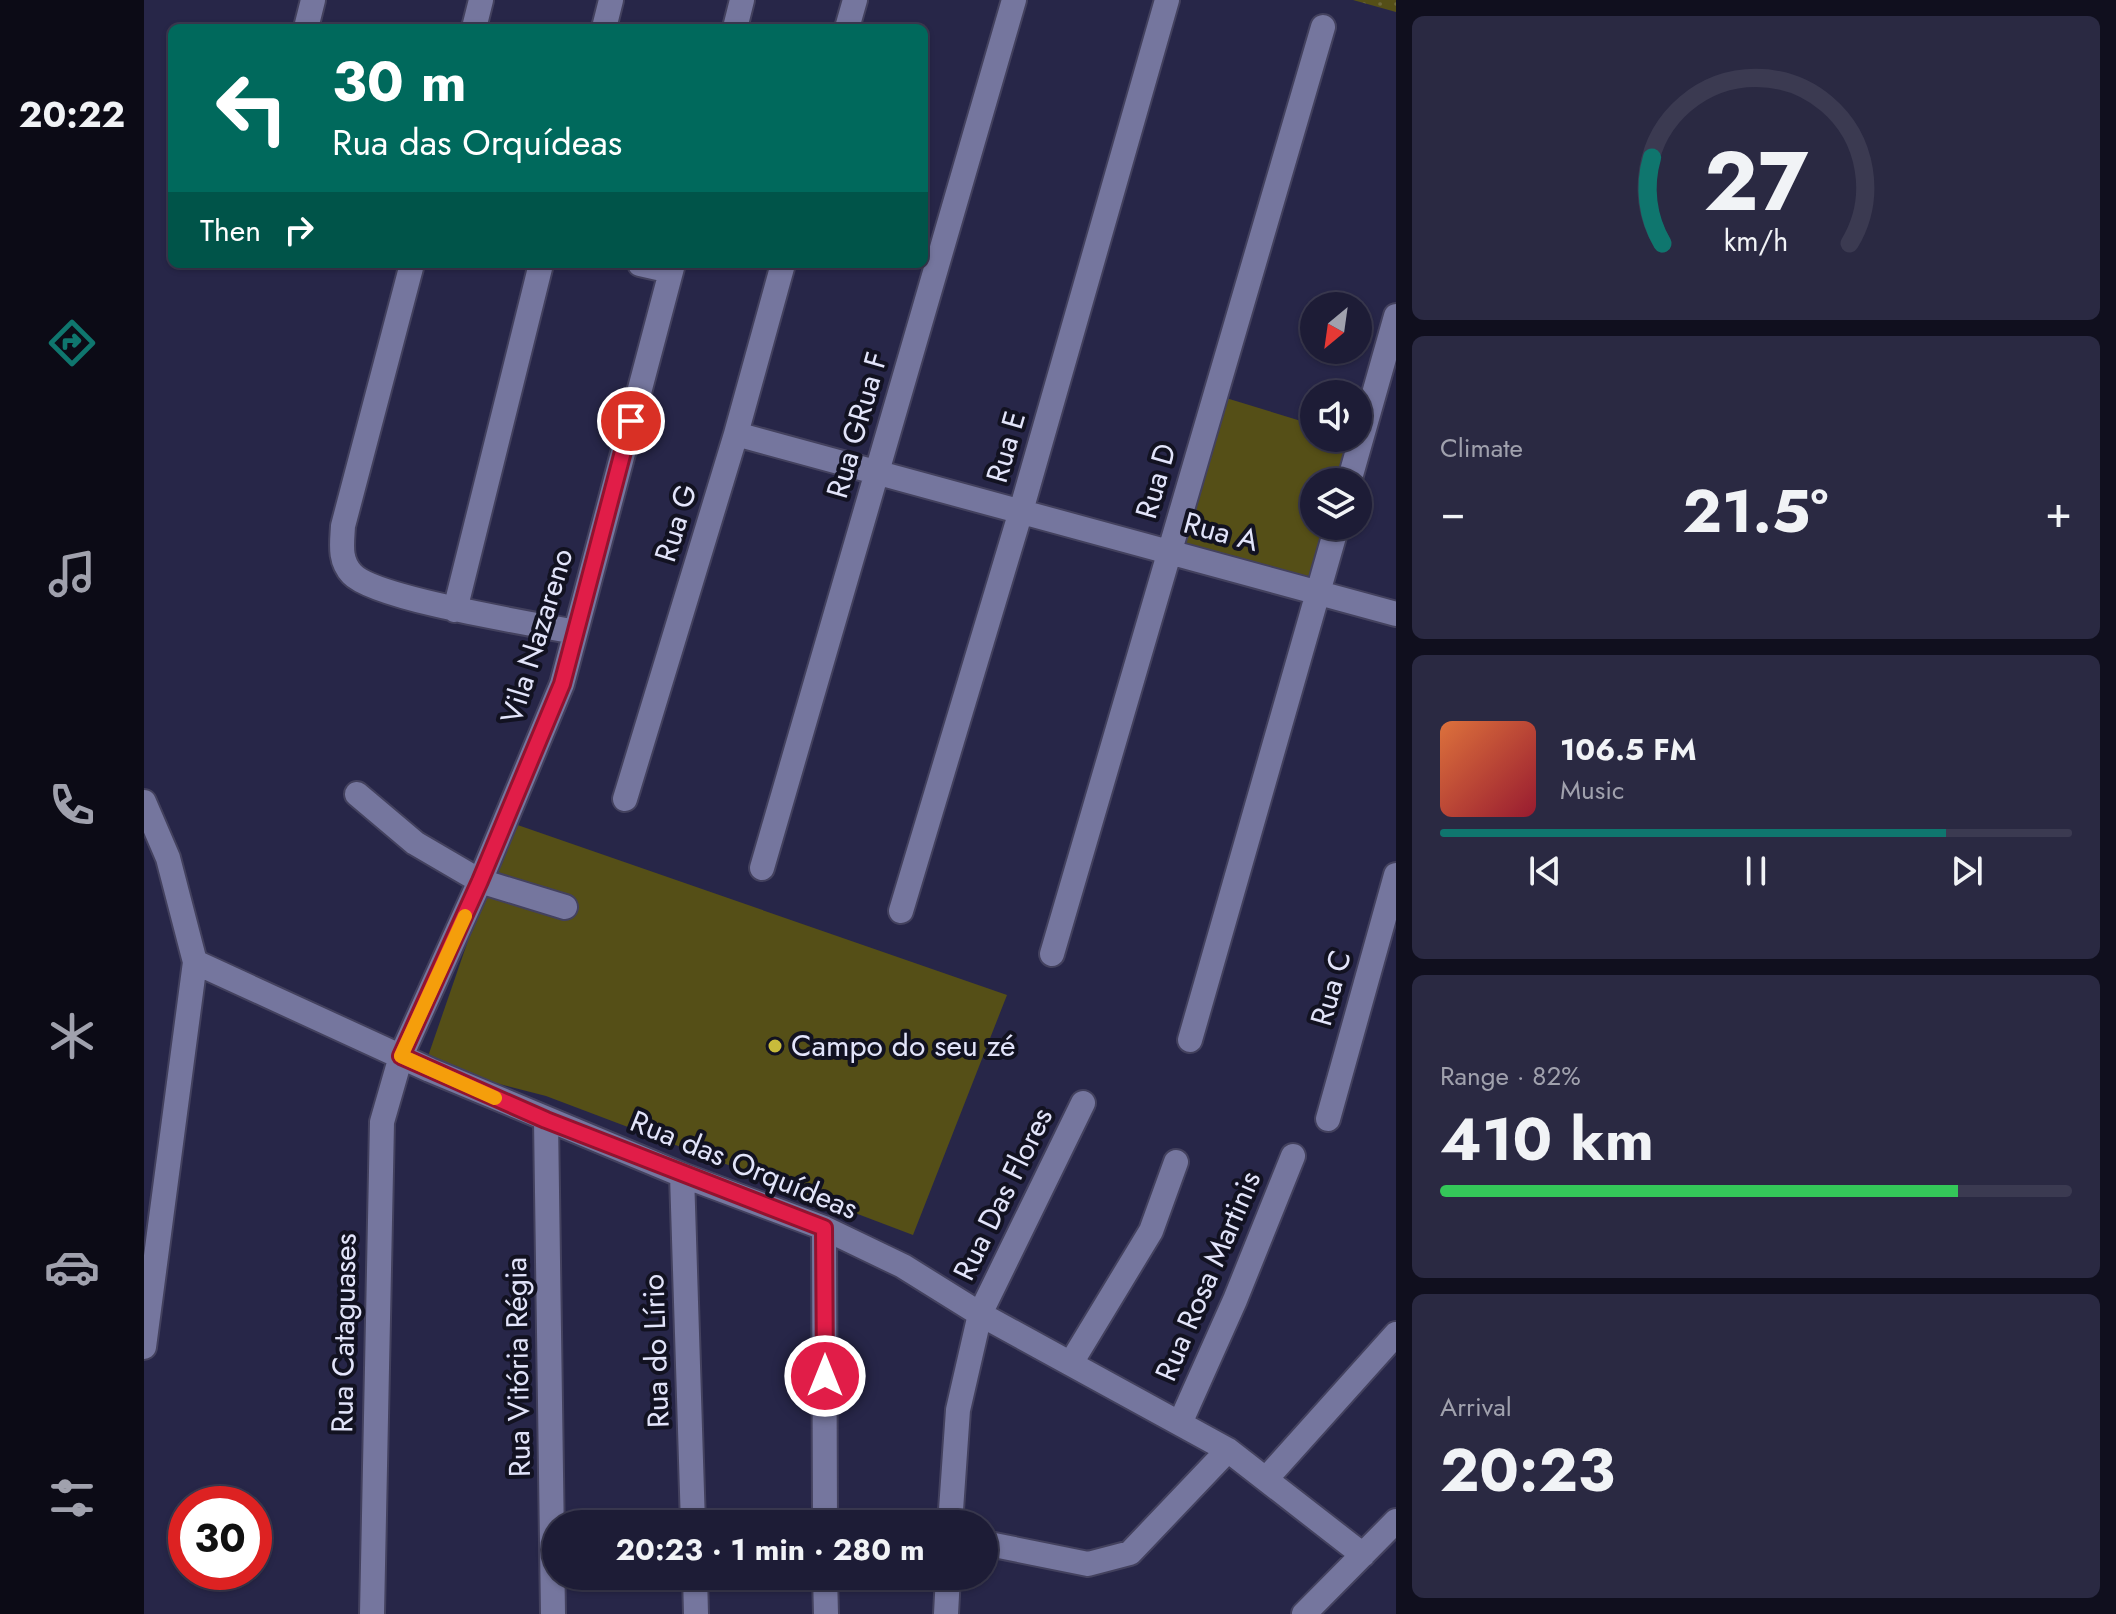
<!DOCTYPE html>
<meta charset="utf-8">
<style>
:root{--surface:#1d1c36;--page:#2a2942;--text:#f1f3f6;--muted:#a0a1ad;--line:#3b3a51;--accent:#0f766e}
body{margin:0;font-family:Jost,sans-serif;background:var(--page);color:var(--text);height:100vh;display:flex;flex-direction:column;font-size:30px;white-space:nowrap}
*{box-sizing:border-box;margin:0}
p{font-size:26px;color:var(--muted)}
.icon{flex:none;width:44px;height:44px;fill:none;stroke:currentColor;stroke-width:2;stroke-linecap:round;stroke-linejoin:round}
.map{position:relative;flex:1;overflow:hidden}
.side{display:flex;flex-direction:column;gap:16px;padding:16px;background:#100f1e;width:720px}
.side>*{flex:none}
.guide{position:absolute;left:24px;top:24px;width:760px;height:244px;border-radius:12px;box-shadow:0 2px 6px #0004,0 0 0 2px var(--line);background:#00695c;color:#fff;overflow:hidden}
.needle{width:52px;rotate:209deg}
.controls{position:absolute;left:1156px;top:292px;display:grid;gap:16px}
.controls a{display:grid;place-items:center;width:72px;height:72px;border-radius:50%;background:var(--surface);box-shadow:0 2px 6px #0004,0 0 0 2px var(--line);font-size:40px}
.speed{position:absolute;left:24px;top:1486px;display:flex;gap:16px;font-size:40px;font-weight:700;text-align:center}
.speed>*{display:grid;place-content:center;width:104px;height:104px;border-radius:50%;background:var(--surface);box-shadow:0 2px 6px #0004,0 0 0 2px var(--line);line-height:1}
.speed .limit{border:12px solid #d22;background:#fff;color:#111}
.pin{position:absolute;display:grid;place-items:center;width:68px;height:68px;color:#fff;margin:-34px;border:4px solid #fff;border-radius:50%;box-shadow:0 2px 8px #0007}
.me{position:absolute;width:88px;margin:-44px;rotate:0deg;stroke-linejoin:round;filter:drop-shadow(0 0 6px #0008)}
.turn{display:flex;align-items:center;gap:28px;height:168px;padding:0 32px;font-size:36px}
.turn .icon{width:104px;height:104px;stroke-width:2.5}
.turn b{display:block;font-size:56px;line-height:68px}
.then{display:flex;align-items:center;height:76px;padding:0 32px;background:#0003;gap:16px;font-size:30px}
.big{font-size:60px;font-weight:700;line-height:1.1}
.side .card{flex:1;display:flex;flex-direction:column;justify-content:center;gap:12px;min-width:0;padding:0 28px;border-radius:12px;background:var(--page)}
.side .dial{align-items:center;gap:0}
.dial svg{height:208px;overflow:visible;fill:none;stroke:var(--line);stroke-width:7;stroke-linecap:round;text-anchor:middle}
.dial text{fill:var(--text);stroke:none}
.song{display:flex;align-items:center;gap:24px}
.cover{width:96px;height:96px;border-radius:12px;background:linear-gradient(135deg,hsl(20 70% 55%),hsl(350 70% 35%))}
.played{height:8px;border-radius:4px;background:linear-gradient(90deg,var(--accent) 80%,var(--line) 80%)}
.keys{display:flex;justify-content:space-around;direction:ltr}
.heat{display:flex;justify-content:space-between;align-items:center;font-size:44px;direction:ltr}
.charge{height:12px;border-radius:6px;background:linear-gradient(90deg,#34c759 82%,var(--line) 0)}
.trip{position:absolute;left:398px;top:1510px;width:456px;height:80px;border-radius:40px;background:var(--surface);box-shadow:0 2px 6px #0004,0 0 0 2px var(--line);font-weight:700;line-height:80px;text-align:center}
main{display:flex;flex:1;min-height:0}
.tabs{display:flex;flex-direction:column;width:144px;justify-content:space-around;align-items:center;background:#0c0b16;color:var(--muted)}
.tabs .icon{width:56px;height:56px}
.tabs .active{color:var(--accent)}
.tabs b{font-size:36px;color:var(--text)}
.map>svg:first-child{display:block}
</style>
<main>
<nav class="tabs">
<b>20:22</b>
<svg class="icon active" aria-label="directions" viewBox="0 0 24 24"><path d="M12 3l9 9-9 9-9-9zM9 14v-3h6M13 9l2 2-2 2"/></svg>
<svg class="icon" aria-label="music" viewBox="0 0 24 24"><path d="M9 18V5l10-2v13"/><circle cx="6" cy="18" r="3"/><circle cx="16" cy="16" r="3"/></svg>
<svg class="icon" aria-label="phone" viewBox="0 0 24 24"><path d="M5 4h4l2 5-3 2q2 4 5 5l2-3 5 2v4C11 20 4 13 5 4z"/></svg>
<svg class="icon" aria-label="climate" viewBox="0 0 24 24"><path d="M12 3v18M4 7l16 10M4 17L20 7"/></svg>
<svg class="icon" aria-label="car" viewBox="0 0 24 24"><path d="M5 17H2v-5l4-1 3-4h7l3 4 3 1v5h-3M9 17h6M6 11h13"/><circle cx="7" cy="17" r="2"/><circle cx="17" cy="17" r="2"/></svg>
<svg class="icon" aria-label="filters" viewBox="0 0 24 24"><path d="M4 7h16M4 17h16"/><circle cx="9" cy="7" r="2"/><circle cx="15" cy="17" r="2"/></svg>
</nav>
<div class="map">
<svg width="1252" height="1614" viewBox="0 0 1252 1614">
<defs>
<pattern id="grass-dots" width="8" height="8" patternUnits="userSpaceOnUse" patternTransform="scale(2)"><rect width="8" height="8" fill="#554f17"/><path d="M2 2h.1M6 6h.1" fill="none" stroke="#6d683a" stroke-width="1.8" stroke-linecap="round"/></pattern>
</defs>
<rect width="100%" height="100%" fill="#272648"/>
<path fill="url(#grass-dots)" d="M1209 0H1252V12Z"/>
<path fill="#554f17" d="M1069 394 1170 425V438H1213L1205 482H1170V526H1193L1174 592 1025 552Z
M365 822 863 995 769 1235 402 1096 281 1065Z"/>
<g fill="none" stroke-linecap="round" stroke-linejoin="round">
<g stroke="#43415e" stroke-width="28">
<path id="street" d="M162 28 169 0
M330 28 337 0
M460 28 467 0
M591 28 598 0
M703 28 711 0
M268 264 199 526C198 544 195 560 208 574 231 599 390 624 431 632
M496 264 527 271
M592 434 1252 614
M1205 482 1252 316
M311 610 397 264
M213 794 271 843 336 881 421 907
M481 799 592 434 639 264
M0 802 24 858 51 962 0 1347
M618 868 870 0
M757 911 877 511 1023 0
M908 954 1179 27
M51 962 286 1070 538 1175 680 1228 759 1266 836 1314 1084 1450 1219 1555
M1046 1040 1193 526
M1184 1119 1252 875
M402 1120 409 1614
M538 1175 549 1524
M680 1228 681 1524
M927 1363 1007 1231 1032 1162
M1037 1421 1091 1300 1149 1156
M1122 1479 1252 1334
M806 1524 814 1410 836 1314 939 1103
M840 1543 944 1564 986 1553 1084 1450
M551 1576 552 1614
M681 1576 682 1614
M228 1614 238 1122 257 1056 336 881 418 684 529 264
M802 1614 804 1576
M1160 1614 1252 1521"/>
</g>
<use href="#street" stroke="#75769e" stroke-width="24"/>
</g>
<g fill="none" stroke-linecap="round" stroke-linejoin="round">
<g stroke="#92132f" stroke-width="20">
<path id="route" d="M487 421 418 684 336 881 257 1056 402 1120 680 1228 681 1376"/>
</g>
<use href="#route" stroke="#e11d48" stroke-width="14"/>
<path stroke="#f59e0b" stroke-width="14" d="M321 916 257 1056 351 1098"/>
</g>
<circle fill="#c8bb3b" stroke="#121221" stroke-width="3" cx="631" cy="1046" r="8"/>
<g text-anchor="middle" stroke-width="8" stroke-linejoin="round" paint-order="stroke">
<g font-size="30" fill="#e2e4fa" stroke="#121221">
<text transform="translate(713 425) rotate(-74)" y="10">Rua GRua F</text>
<text transform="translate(862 447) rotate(-74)" y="10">Rua E</text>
<text transform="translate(1012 481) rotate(-74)" y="10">Rua D</text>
<text transform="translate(532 523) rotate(-73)" y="10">Rua G</text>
<text transform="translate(1077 532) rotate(15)" y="10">Rua A</text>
<text transform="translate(393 636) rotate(-73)" y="10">Vila Nazareno</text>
<text transform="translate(1187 988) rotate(-74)" y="10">Rua C</text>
<text transform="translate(600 1165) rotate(22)" y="10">Rua das Orquídeas</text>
<text transform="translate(859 1194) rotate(-64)" y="10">Rua Das Flores</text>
<text transform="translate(1064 1276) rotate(-67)" y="10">Rua Rosa Martinis</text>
<text transform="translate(200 1333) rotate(-89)" y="10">Rua Cataguases</text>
<text transform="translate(512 1351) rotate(-92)" y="10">Rua do Lírio</text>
<text transform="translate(374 1367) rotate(-91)" y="10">Rua Vitória Régia</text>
</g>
<g font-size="30" fill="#e2e4fa" stroke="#121221" text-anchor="start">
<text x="647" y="1056">Campo do seu zé</text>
</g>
</g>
</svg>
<div class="controls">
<a><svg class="needle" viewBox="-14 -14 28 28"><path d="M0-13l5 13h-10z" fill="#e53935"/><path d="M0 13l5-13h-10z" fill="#a0a1ad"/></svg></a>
<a><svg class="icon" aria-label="sound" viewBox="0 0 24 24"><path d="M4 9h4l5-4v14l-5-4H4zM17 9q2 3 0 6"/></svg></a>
<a><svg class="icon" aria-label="layers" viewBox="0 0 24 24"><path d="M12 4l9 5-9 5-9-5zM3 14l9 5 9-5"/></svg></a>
</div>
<div class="speed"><div class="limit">30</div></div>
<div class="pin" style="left:487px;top:421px;background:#d93025"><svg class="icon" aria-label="arrive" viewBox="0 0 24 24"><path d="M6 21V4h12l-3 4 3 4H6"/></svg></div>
<svg class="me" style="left:681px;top:1376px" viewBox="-20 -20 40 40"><circle r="17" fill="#e11d48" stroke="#fff" stroke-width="3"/><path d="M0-11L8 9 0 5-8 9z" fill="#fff"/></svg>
<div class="trip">20:23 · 1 min · 280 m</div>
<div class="guide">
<div class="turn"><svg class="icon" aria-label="left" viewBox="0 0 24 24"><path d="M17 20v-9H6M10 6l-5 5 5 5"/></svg><div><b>30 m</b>Rua das Orquídeas</div></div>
<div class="then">Then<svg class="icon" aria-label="right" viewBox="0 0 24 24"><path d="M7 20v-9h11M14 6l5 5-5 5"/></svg></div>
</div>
</div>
<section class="side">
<div class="card dial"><svg viewBox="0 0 100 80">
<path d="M14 69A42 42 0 1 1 86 69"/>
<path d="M14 69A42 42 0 0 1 10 36" stroke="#0f766e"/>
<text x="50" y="56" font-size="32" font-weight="700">27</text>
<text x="50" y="72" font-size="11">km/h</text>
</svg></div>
<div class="card"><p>Climate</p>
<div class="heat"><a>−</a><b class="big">21.5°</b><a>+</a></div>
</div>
<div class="card">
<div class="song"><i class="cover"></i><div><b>106.5 FM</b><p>Music</p></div></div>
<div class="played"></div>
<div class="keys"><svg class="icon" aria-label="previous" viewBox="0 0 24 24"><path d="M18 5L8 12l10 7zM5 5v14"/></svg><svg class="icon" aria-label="pause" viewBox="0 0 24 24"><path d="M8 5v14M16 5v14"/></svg><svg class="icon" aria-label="next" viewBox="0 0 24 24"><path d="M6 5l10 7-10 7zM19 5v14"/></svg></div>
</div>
<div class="card"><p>Range · 82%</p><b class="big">410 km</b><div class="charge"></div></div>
<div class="card"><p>Arrival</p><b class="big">20:23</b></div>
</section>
</main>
